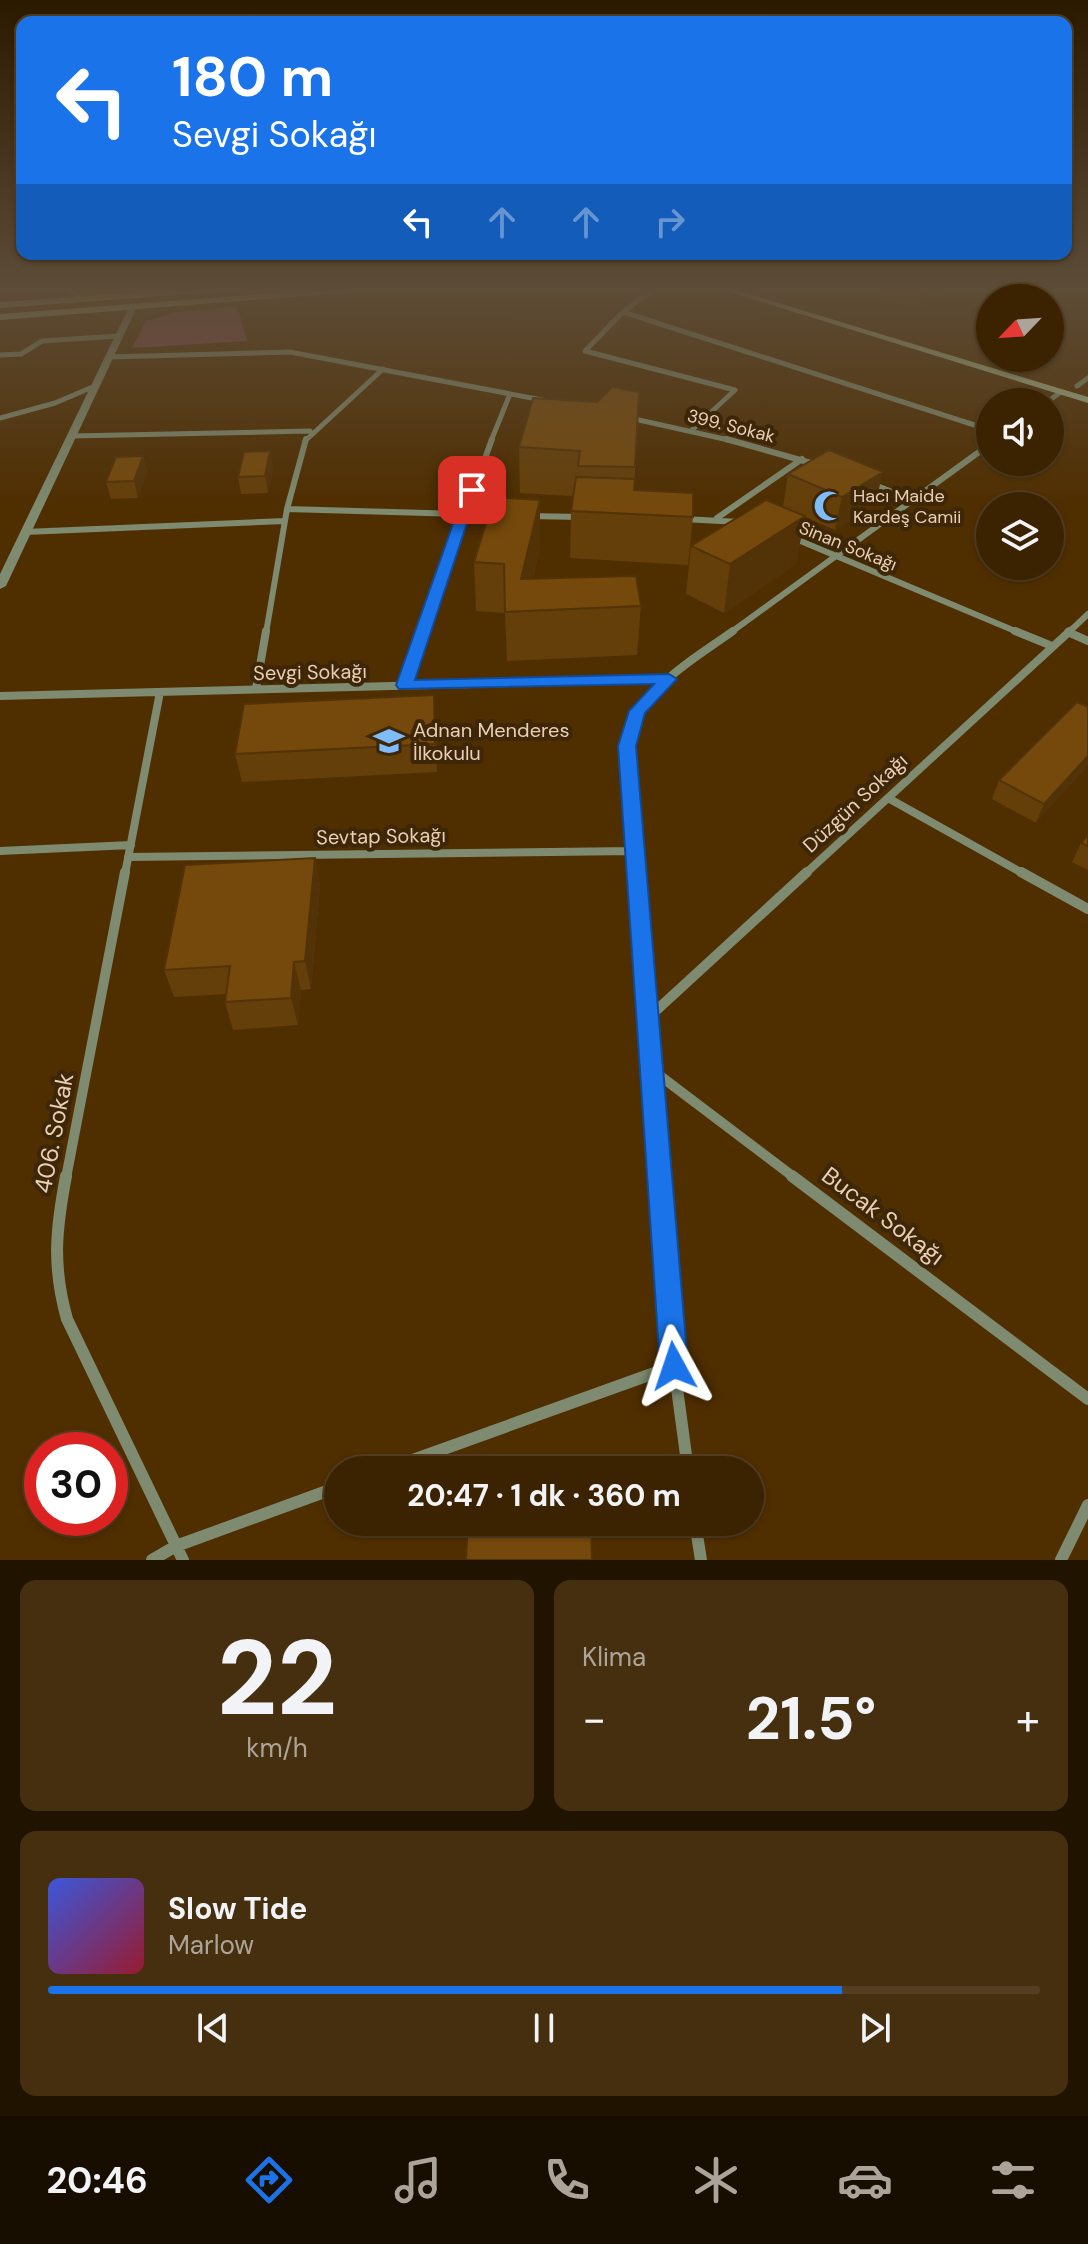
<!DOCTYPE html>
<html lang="tr">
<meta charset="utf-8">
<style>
:root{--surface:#3b2200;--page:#462f0f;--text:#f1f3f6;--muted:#aca499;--line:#543f22;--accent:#1a73e8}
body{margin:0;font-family:"DM Sans",sans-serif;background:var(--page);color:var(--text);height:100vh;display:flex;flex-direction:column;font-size:30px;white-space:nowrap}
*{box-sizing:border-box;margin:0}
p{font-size:26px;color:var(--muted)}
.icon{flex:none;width:44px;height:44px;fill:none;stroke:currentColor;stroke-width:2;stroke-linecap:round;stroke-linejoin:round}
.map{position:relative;height:1560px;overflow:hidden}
.sheet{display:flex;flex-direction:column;gap:20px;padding:20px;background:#201300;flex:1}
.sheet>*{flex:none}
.top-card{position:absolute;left:16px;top:16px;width:1056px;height:244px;border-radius:16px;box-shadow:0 2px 6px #0004,0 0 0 2px var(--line);background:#1a73e8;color:#fff;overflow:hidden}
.needle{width:52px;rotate:245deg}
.buttons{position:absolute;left:976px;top:284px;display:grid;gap:16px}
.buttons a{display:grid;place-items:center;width:88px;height:88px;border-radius:50%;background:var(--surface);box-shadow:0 2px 6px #0004,0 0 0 2px var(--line);font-size:40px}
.speed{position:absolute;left:24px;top:1432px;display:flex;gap:16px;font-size:40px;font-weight:700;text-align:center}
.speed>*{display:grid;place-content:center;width:104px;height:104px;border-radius:50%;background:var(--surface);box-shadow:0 2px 6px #0004,0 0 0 2px var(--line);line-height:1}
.speed .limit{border:12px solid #d22;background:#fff;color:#111}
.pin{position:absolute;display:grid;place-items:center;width:68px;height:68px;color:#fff;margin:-34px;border-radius:16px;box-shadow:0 4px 12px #0006}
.me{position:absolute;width:88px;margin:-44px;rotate:355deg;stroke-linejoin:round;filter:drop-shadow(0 0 6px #0008)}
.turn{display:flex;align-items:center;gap:28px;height:168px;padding:0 24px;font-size:36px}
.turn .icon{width:104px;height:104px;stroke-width:2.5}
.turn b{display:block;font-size:56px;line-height:68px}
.lanes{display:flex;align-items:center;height:76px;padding:0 24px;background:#0003;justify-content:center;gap:40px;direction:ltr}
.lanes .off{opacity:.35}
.big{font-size:60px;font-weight:700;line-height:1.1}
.sheet .widget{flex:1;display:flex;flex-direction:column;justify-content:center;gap:12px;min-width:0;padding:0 28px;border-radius:16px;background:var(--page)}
.sheet .dial{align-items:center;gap:0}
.dial b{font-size:104px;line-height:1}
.song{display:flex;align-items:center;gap:24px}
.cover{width:96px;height:96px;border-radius:12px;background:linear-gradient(135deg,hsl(230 70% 55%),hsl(350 70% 35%))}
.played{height:8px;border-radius:4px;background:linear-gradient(90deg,var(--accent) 80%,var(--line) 80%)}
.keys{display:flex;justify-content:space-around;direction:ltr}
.heat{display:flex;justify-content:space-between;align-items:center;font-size:44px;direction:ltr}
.sheet .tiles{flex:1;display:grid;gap:20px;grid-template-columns:1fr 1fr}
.widget:last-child{grid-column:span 2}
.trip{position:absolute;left:324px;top:1456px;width:440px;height:80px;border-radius:40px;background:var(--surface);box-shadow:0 2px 6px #0004,0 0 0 2px var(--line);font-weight:700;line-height:80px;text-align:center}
.tab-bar{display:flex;height:128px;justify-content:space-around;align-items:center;background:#180e00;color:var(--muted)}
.tab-bar .icon{width:56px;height:56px}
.tab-bar .selected{color:var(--accent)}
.tab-bar b{font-size:36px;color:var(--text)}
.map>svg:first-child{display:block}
</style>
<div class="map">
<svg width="1088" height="1560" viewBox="0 0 1088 1560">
<rect width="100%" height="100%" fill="#4f2e00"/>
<path fill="#824450" d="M237 306 247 341 132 348 146 321 177 312Z"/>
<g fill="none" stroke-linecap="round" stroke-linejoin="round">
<path stroke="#7e8b70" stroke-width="4" d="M999 291 1003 289"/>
<path stroke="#7e8b70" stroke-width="5" d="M69 289 83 299
M654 289 623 312 990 430
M623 312 585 351 735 390 692 430
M0 355 21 354 42 341 119 336
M109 357 290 352 542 400
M1077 386 1088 378
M1047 402 1061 392
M0 418 55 403 95 386
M630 418 733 441
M71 436 310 431
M305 441 383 369
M491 441 510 394"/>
<path stroke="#7e8b70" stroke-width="6" d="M726 439 818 465
M869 483 913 500
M287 509 496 515
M530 516 580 517
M717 518 802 459
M682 519 740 522
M25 532 285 521
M791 537 1020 633
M266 633 287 509 306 439
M422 633 492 439
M730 633 990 444
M1068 633 1088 614"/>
<path stroke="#7e8b70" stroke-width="8" d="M1015 631 1052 646
M1068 632 1088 641
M404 685 422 631
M256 689 266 631
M0 696 669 679
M888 798 1024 874
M0 851 131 845
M128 857 634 851
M125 874 160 692
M637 874 627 746C633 692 693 660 733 631
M805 874 1070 631"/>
<path stroke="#7e8b70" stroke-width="10" d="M637 872 660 1178
M1021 872 1088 909
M647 1019 807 872
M651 1069 795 1178
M66 1178 125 872"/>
<path stroke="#7e8b70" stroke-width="12" d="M66 1176C56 1229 52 1266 67 1319L183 1560
M660 1176 674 1366 688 1470
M792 1176 1088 1399
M385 1470 674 1366
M695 1522 701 1560
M152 1560 176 1546 338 1487
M1061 1560 1088 1505"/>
<path fill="#7e8b70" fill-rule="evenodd" d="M130 305 137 307 6 586 0 589V574Z"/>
<path fill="#a7bb8f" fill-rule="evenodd" d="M186 289H220L216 292 0 308V302Z
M327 289H359L355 292 0 320V314Z
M720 289H732L1088 397V403Z"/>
</g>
<path fill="#653f09" d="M879 289H955L918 308 877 298Z
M639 392 634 490 693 517 688 565 570 558 571 511 573 496 520 493 519 447 597 402Z
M143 456 147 473 138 498 111 499 106 482Z
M273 468 268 493 241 494 238 477Z
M788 474 875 505 835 530 805 517 796 564 724 613 686 594 691 546 783 507Z
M540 547 533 578 641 606 637 655 507 661 505 613 476 611 474 562Z
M1088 707 1036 823 992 799 999 780Z
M436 722 437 772 242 782 235 754Z
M1088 835V870L1072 862 1081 843Z
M315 858 320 886 311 989 301 990 298 1025 233 1030 225 1002 226 994 174 997 164 970Z"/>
<path fill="#523308" d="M922 289H955L918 308Z
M270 451 273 468 268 493 265 476Z
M143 456 147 473 138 498 134 481Z
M883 472 875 505 835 530 842 497Z
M540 500V547L525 611 521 579Z
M805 516 796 564 724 613 730 564Z
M434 695 436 722 437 772 435 744Z
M1088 756V766L1036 823 1044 804Z
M315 858 320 886 311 989 305 961Z
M294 962 301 990 298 1025 291 998Z"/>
<path fill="#75490b" stroke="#523308" stroke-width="2" d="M612 387 639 392 635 467 578 466 580 451 519 447 533 398 597 402Z
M829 450 883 472 842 497 788 474Z
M270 451 265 476 238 477 244 452Z
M143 456 134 481 106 482 116 457Z
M576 477 635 479 634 490 693 493V517L571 511Z
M494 497 540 500 521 579 636 576 641 606 505 612 504 564 474 562Z
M766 500 805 516 730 564 691 546Z
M434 695 435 744 235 754 244 704Z
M1077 702 1088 707V756L1044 804 999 780Z
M1088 835V846L1081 843Z
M315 858 305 961 294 962 291 998 225 1002 230 966 164 970 185 865Z
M468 1522H591L592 1560H466Z"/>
<linearGradient id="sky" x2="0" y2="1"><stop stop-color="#2b1900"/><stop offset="0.57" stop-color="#5d4c37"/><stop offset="1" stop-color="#5d4c37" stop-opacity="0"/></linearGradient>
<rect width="1088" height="507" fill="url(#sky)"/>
<path fill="#1a73e8" stroke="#114b97" stroke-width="2" d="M472 486 478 490 415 680 669 674 677 679 645 713 636 746 688 1366 684 1376 674 1380 664 1376 660 1366 618 746 629 711 654 684 399 689 396 685 465 490Z"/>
<defs>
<g id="mosque-bare" transform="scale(2.4)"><path d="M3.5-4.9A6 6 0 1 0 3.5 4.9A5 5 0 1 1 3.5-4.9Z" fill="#7ebdf9" stroke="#3e2609" stroke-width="2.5" paint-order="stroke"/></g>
<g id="school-bare" transform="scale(2.4)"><path d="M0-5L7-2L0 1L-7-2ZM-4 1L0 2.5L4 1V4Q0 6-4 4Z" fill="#7ebdf9" stroke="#3e2609" stroke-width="2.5" paint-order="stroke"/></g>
</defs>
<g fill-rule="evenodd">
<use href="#mosque-bare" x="829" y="506"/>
<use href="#school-bare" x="389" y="741"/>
</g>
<g text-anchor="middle" stroke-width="8" stroke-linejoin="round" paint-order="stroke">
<g font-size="18" fill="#e9cfb5" stroke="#3e2609">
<text transform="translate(731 426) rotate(14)" y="6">399. Sokak</text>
<text transform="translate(848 546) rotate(22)" y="6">Sinan Sokağı</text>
</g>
<g font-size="18" fill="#e9cfb5" stroke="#3e2609" text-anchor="start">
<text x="853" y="502">Hacı Maide<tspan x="853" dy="21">Kardeş Camii</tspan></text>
</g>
<g font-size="20" fill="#e9cfb5" stroke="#3e2609">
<text transform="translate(310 672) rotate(-1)" y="7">Sevgi Sokağı</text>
<text transform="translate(855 803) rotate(-43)" y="7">Düzgün Sokağı</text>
<text transform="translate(381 836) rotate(-1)" y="7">Sevtap Sokağı</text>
</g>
<g font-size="20" fill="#e9cfb5" stroke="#3e2609" text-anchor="start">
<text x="413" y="737">Adnan Menderes<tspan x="413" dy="23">İlkokulu</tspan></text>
</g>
<g font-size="24" fill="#e9cfb5" stroke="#3e2609">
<text transform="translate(54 1133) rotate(-79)" y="8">406. Sokak</text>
<text transform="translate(883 1216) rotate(37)" y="8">Bucak Sokağı</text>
</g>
</g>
</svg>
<div class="buttons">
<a><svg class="needle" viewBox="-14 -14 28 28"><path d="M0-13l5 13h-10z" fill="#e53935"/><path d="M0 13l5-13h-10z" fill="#aca499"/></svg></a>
<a><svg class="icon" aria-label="sound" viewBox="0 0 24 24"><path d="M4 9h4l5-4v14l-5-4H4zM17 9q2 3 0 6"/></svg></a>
<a><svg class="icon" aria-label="layers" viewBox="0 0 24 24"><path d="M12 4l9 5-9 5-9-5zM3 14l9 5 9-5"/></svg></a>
</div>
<div class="speed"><div class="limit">30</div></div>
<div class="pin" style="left:472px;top:490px;background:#d93025"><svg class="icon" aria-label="arrive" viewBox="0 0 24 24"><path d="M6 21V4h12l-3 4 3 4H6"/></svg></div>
<svg class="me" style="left:674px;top:1366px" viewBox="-20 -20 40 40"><path d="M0-17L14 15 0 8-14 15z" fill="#1a73e8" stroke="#fff" stroke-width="4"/></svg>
<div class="trip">20:47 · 1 dk · 360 m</div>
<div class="top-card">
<div class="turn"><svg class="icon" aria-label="left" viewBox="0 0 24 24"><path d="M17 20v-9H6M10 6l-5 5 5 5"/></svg><div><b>180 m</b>Sevgi Sokağı</div></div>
<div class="lanes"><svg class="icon" aria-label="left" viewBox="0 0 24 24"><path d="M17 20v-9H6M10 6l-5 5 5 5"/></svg><svg class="icon off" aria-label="ahead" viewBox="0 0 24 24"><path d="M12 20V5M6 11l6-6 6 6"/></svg><svg class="icon off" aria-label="ahead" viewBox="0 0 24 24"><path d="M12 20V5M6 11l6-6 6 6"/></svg><svg class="icon off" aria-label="right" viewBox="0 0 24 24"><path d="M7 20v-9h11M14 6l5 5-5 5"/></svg></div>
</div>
</div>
<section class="sheet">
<div class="tiles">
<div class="widget dial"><b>22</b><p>km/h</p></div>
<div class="widget"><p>Klima</p>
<div class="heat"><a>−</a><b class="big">21.5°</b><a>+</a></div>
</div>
<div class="widget">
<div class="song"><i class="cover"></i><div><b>Slow Tide</b><p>Marlow</p></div></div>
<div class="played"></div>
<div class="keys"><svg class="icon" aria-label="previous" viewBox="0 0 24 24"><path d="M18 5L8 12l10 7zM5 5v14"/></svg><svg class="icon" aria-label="pause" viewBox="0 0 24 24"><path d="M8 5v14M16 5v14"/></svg><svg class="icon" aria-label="next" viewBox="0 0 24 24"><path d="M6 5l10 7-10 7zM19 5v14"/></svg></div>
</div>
</div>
</section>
<nav class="tab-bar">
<b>20:46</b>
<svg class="icon selected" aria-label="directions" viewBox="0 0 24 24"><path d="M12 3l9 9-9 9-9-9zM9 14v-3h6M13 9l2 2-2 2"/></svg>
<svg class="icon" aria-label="music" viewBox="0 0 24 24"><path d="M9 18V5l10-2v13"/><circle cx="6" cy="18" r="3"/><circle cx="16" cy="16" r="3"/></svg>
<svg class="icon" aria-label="phone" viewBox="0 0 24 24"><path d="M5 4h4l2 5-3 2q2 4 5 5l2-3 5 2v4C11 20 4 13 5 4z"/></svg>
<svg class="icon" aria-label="climate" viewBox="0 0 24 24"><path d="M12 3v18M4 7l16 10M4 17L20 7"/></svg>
<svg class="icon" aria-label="car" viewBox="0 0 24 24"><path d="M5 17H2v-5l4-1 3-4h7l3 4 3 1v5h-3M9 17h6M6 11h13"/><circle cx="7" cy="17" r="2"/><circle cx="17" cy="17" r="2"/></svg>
<svg class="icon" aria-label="filters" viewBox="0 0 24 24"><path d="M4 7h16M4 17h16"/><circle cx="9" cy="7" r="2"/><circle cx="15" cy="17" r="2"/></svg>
</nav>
